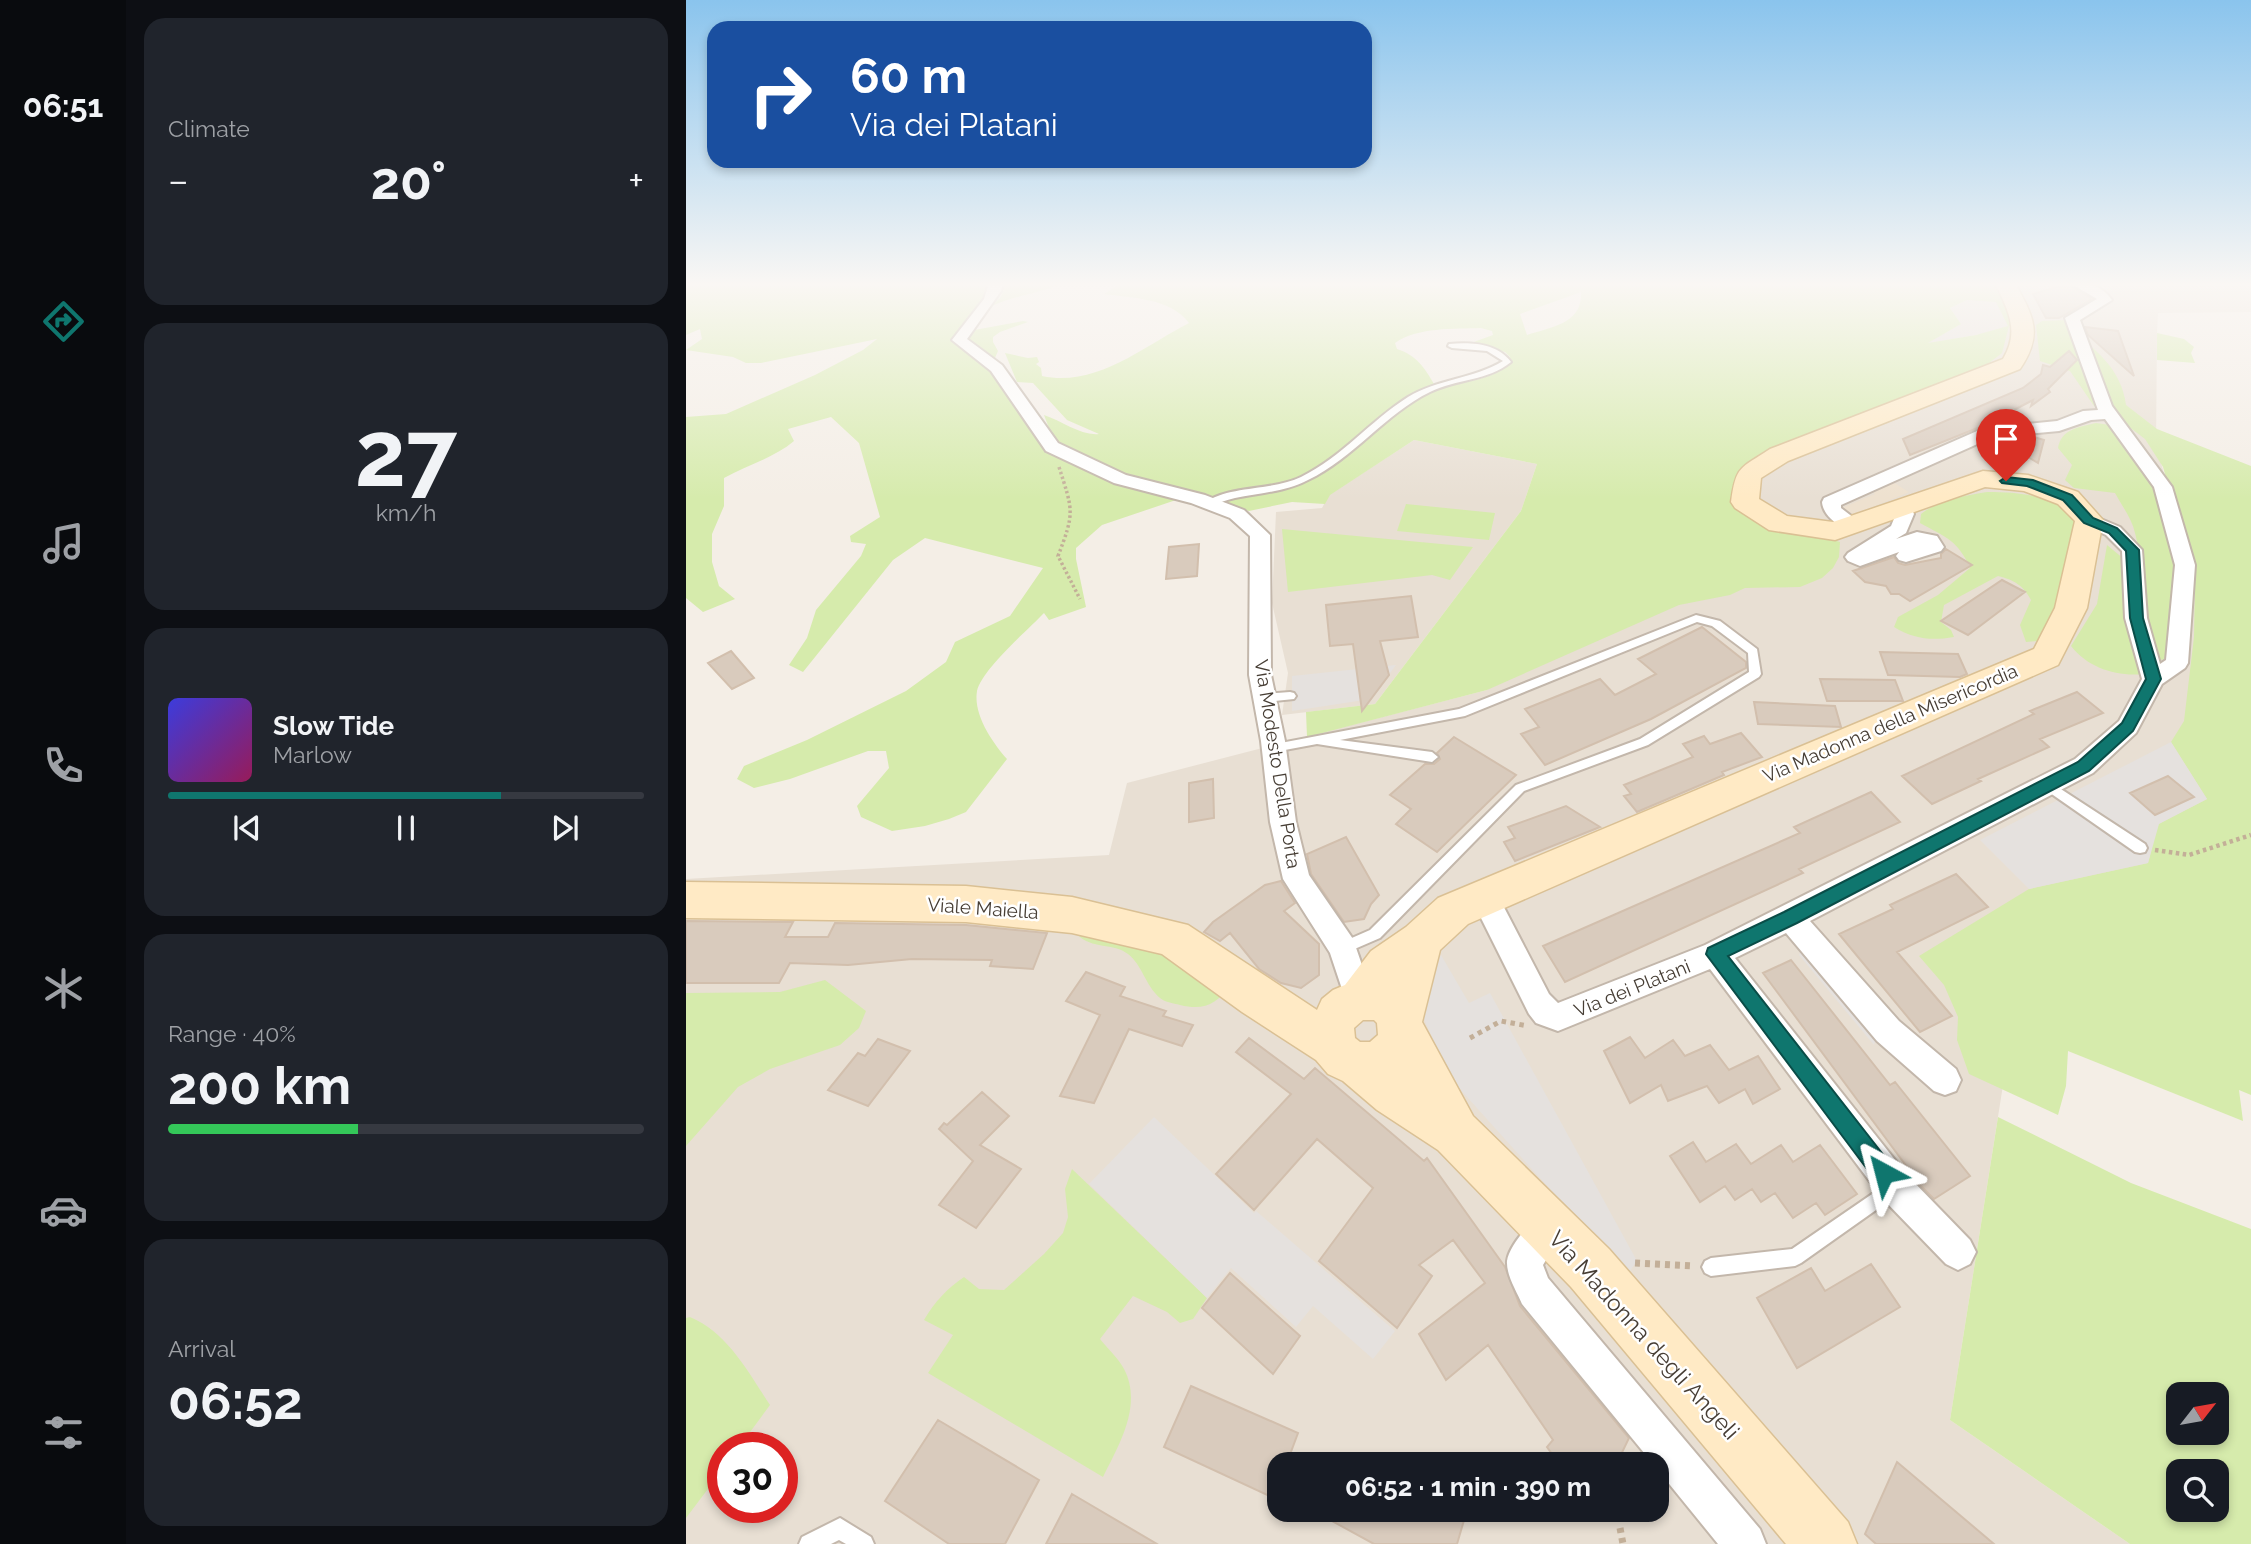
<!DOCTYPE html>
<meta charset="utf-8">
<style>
:root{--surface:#171b24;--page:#20242c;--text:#f1f3f6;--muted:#9ea1a6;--line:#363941;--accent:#0f766e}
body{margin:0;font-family:Raleway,sans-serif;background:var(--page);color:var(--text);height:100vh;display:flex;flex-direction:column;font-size:26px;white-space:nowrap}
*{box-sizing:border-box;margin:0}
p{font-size:23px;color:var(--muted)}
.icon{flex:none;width:38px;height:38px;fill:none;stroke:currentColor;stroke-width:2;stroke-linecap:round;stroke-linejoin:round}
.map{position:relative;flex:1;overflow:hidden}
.panel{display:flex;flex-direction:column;gap:18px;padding:18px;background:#0d0f14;width:560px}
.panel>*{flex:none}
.top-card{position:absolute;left:21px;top:21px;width:665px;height:147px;border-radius:21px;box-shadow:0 4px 10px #0003;background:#1a4fa0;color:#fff;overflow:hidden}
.needle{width:46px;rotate:59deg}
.tools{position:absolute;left:1480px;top:1382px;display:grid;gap:14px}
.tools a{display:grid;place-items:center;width:63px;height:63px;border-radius:14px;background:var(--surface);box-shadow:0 4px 10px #0003;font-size:35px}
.speed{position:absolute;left:21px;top:1432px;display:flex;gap:14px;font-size:35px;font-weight:700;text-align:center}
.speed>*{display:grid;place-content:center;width:91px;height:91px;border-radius:50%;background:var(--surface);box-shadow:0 4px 10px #0003;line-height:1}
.speed .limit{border:10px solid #d22;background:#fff;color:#111}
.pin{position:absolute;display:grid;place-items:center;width:60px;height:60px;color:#fff;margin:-72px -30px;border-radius:50% 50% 50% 0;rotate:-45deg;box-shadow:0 0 7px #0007}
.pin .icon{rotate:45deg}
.me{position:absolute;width:77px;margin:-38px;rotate:322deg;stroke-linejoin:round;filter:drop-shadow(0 0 5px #0008)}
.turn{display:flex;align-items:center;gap:24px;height:147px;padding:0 28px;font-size:32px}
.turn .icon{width:91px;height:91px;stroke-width:2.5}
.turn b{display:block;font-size:49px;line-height:60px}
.big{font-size:52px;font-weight:700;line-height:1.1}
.panel .tile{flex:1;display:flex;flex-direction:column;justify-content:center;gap:10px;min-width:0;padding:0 24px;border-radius:21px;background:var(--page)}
.panel .dial{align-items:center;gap:0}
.dial b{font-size:91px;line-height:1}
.song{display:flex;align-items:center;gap:21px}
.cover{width:84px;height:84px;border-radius:10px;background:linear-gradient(135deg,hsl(240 70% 55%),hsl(330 70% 35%))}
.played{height:7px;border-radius:4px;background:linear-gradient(90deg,var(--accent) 70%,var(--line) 70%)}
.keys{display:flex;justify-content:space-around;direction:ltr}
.heat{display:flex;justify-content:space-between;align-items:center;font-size:38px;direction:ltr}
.charge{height:10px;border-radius:5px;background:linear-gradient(90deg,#34c759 40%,var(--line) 0)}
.trip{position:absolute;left:581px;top:1452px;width:402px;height:70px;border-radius:21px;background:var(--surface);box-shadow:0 4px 10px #0003;font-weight:700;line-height:70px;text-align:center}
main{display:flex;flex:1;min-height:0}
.tab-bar{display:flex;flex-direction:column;width:126px;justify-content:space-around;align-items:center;background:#090b0e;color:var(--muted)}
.tab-bar .icon{width:49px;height:49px}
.tab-bar .active{color:var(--accent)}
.tab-bar b{font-size:32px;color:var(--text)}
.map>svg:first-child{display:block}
</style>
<main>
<nav class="tab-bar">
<b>06:51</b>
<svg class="icon active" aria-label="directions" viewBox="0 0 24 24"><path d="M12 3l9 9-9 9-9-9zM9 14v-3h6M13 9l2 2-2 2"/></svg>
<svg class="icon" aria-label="music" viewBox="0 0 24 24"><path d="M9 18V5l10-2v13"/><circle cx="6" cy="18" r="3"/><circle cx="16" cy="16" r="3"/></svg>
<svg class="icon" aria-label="phone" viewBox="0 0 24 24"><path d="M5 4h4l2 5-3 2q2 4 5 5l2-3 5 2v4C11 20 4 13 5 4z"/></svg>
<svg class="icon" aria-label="climate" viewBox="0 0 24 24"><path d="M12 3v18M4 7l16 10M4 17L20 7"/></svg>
<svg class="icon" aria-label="car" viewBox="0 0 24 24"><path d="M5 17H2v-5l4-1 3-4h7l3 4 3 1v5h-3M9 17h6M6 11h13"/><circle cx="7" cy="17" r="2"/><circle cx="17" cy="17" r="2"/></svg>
<svg class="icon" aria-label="filters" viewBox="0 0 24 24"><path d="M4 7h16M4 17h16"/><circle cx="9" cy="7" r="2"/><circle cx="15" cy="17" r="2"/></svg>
</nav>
<section class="panel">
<div class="tile"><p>Climate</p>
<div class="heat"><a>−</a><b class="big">20°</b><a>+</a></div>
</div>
<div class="tile dial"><b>27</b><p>km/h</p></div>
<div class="tile">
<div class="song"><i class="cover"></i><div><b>Slow Tide</b><p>Marlow</p></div></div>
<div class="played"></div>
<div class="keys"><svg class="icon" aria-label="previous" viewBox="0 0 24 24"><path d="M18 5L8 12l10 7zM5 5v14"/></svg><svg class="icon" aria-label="pause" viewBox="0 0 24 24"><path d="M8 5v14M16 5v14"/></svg><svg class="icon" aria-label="next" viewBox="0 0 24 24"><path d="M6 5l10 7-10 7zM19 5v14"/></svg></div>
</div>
<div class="tile"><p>Range · 40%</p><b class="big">200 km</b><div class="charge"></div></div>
<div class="tile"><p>Arrival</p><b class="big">06:52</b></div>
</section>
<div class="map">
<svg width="1565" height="1544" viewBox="0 0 1565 1544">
<rect width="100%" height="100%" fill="#f4eee6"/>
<path fill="#e8dfd3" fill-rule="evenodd" d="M1284 283H1565V312L1472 313 1471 333 1470 445 1559 764 1330 1003 1264 1420 1444 1544H0V879L423 855 441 783 801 690 1021 465 1296 358ZM37 1447H96V1507H37ZM593 1465H971V1510H593Z
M728 440 851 464 835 511 689 704 596 715 602 673 586 603 590 512 636 508 643 495Z"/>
<path fill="#e6e0db" d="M1281 300 1310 302 1323 326 1290 335 1239 344 1275 324 1264 308Z"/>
<path fill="#eee1cf" d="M1205 481 1223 492 1167 515 1156 508 1189 494 1184 489Z"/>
<path fill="#d6ebac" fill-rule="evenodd" d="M0 283H377C353 294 328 295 304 307L314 298 318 290H313L272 338 302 366 365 453 369 451 501 501 490 500 416 525 390 548V559L400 607 363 620 358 613C342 630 296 669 291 691 287 715 307 743 321 759L280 812 263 819 239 826 206 831 175 817 171 806 203 768 200 751H182L104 779 68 788 51 779 58 766 121 740 220 691 260 662 269 642 324 616 357 568 239 538 207 560 117 672 103 665 121 638 130 610 175 556 180 544 165 542 164 536 194 517 173 443 145 417 102 429 108 441C88 458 61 465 38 478V506L26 534V562L33 586 49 599 17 612 0 598V417L40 414 129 375 177 350 191 339 75 363H60L47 357 0 350 16 339 14 329 0 335Z
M445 283H1311L1330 324 1323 326 1316 353 1303 363 1117 438 1050 496 1127 534 1154 542 1153 557 1147 568 1136 578 1114 587 1059 588 1044 595 993 605 801 690 621 737 620 712 689 704 835 511 851 464 728 440 644 495 639 504 606 502 563 511 457 482 387 454 366 436 358 415C376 421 395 436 413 434L381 420 347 383 331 382 319 353 342 358 351 357 353 362 350 364 355 368 356 376C410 388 458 346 503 323 485 298 446 298 418 294L432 285ZM895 292C897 324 865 327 841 335L834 314ZM1281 300 1310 302 1322 326 1290 335 1242 343 1275 324 1264 308ZM795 328 806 331 807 335 785 343 786 345 819 352 824 357C817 381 773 381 753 388 713 403 663 452 628 479L633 467 724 396 748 384C739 368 730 355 711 349L709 343C731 327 768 329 795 328Z
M1380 320 1381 329C1409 347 1436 370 1440 405L1471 429 1565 466V1095L1553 1090 1557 1121 1382 1051 1380 1086 1372 1115 1283 1074 1271 1040 1272 1017 1258 985 1233 956 1343 889 1462 863 1472 824 1521 799 1485 742 1498 721 1508 637 1509 582 1477 467 1459 439 1422 411 1408 406 1384 371 1354 361 1350 325 1356 321Z
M337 321 342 322 314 332 307 337V342L312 351 309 358C297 356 285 348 280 337L283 331Z
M1471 333 1498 339 1508 347 1505 353 1509 363 1471 360Z
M1410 423 1424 425C1437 443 1455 461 1466 481 1494 536 1489 595 1487 655L1473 661C1451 640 1458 564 1449 533 1446 519 1436 506 1429 493L1388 488 1379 480 1386 465 1372 448C1375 429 1393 427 1410 423Z
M1301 492C1339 492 1365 496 1394 520L1363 640 1340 642 1334 625 1345 600C1337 585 1328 580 1312 576L1258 605 1255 622 1265 630 1268 637C1245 641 1228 639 1208 627L1212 617 1252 595 1284 568C1272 540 1259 537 1234 523L1235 514C1254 499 1278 496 1301 492Z
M720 504 809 513 803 540 711 531Z
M596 529 787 547 764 580 746 575 602 592Z
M1421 545 1438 559 1458 674C1431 677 1402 668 1385 646L1411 604Z
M421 927 544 985C531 1004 518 1011 494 1005 487 1003 478 1002 474 998 459 985 457 966 442 954 428 943 405 949 392 935L397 928Z
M139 980 180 1011 173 1028 154 1045 84 1069 52 1087 0 1146V993L94 992Z
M1312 1117 1445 1183 1565 1229V1544H1444L1264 1420ZM1493 1395H1531V1433H1493ZM1493 1472H1531V1510H1493Z
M386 1169 521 1298 507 1319 494 1323 481 1312 447 1296 414 1339C422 1349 433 1359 438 1369 457 1405 433 1445 417 1477L242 1373 267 1335 238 1320C249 1301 261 1289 278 1277L293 1289 318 1290 358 1254 377 1233 382 1217 379 1189Z
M4 1317C42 1333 62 1372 84 1405L53 1447H37V1469L0 1518V1318Z"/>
<path fill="#e5e1de" d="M710 665 685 699 606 711V676Z
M1485 742 1521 799 1473 824 1462 863 1343 889 1294 840Z
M1119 945 1192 1030 1188 1045 1113 955Z
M755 955 783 1003 804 993 951 1261 941 1275 764 1078 735 1012Z
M468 1117 568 1213 570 1211 709 1331 687 1359 627 1306 610 1327 545 1268 521 1298 403 1184Z"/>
<path fill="#d9cbbd" stroke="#d2bfad" stroke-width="2" d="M1381 284 1406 299 1373 318H1360L1347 294Z
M1399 327 1432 331 1448 376 1402 335Z
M1383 351 1391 360 1362 389 1364 392 1345 406 1347 400 1299 425 1224 455 1217 439 1337 388 1355 374 1357 365 1364 367Z
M1344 436 1358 440 1352 463 1342 457H1315L1303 442Z
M513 544 511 576 480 579 483 547Z
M1260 549 1286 565 1224 601 1213 594H1205L1200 586 1179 582 1167 571 1208 557 1212 563 1219 565 1255 558V554Z
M1316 580 1339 592 1282 635 1255 621Z
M725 596 732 637 694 641 703 675 676 711 667 644 644 646 640 605Z
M1016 627 1060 662V668L965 719 859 765 835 734 853 727 839 709 914 679 929 695 970 674 952 659Z
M45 651 68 678 46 689 22 663Z
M1194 652 1272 654 1281 674 1274 677 1202 675Z
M1134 679 1209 680 1217 701H1141Z
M1391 692 1417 713 1354 739 1363 747 1292 779 1295 781 1246 804 1216 776 1348 714 1344 711Z
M1068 702 1149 706 1155 727 1072 724Z
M1055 733 1076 757 1036 772 1038 775 951 812 938 796 945 794 938 785 1007 757 997 744 1018 736 1024 744Z
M768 737 830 775 751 852 710 824 725 809 704 795 739 764H748L754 759 751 753Z
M1482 776 1508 797 1469 815 1444 793Z
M527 779 528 818 503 822V783Z
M1185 792 1214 822 1113 869 1117 873 879 982 857 946 1114 833 1108 827Z
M880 806 914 827 829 861 818 842 829 838 822 827Z
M660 837 693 895 685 904 678 919 658 922 625 874 621 854Z
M1270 874 1302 907 1211 952 1266 1016 1234 1032 1153 934 1207 909 1204 905Z
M595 881 609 903 598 911 633 944V975L615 988 595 983 573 969 544 933 534 941 518 932 527 922 579 885Z
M0 921 107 922 99 937H142L149 923 280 925 361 933 347 969 304 966 306 960 226 959 162 965 104 963 93 983H0Z
M1105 960 1204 1085 1209 1082 1284 1176 1248 1199 1236 1187 1077 973Z
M400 972 439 987 434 996 480 1011 477 1016 507 1025 496 1046 443 1029 408 1103 374 1096 414 1015 380 1001Z
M944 1037 959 1058 987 1040 999 1056 1024 1045 1043 1070 1072 1056 1094 1089 1067 1104 1059 1089 1033 1103 1021 1086 982 1101 975 1085 944 1103 918 1051Z
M563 1038 618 1079 629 1068 738 1161 741 1158 819 1267 834 1306 943 1438 930 1465H874L861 1447 867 1440 802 1345 760 1380 733 1334 799 1283 767 1240 733 1265 746 1276 711 1328 633 1261 687 1188 631 1139 568 1210 530 1174 605 1094 550 1052Z
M192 1039 224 1051 182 1106 142 1090 172 1053 179 1056Z
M296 1092 323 1116 294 1145 335 1169 290 1228 253 1205 287 1161 253 1129 258 1123 261 1125Z
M1007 1142 1020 1162 1050 1144 1065 1164 1095 1145 1107 1162 1134 1145 1171 1194 1139 1215 1130 1203 1107 1218 1089 1193 1075 1202 1066 1189 1049 1200 1039 1186 1014 1202 984 1156Z
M1185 1264 1214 1307 1111 1368 1071 1298 1125 1268 1139 1291Z
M544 1273 614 1336 587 1374 516 1308Z
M505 1386 612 1433 600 1465H593V1484L588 1498 478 1447Z
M252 1420 353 1480 319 1544H263L199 1501Z
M1211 1462 1308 1544H1190L1179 1534Z
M386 1494 471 1544H360Z
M626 1510H781L771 1544H688Z"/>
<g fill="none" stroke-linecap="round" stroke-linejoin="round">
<g stroke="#c3b7ab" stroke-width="4">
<path id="service" d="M763 344C785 342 811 343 825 362 802 381 770 379 744 392 699 414 668 458 622 480 599 492 573 493 549 498 540 500 532 503 523 506L518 503C543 485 586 491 615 477 656 457 684 421 722 397 752 379 787 379 817 361L801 351 766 348 762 346Z
M1010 615 1034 621 1071 649 1075 674 1073 677 962 745 838 791 694 938 657 954 652 952 650 948 652 944 684 930 830 785 954 739 1063 672 1062 653 1026 626 1011 622 779 716 654 740 746 752 752 757 746 762 631 744 588 752 582 748 584 745 773 709Z
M604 692 608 693 610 696 608 699 579 702 573 698 579 694Z
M1361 780 1459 844 1461 848 1459 852 1454 853 1449 852 1357 788 1355 785 1357 782Z
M1208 1179 1214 1181 1216 1187 1214 1193 1115 1263 1109 1266 1025 1276 1019 1273 1016 1267 1019 1261 1025 1258 1106 1249Z
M154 1518 185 1537 188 1544H160L153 1540 145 1544H113L116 1537Z"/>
</g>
<g stroke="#c3b7ab" stroke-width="4">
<path id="minor" d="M303 283H317L315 291 281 339 316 365 372 443 440 475 519 495 558 510 584 535 585 675 599 741 610 822 623 875 667 939 688 1000 683 1010 673 1014 663 1010 644 953 597 879 584 822 575 741 563 675 564 536 544 518 505 503 428 483 360 451 305 371 266 340 298 299Z
M1384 283C1402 282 1415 285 1426 300L1394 320 1426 406 1486 487 1509 565 1502 663 1499 668 1476 684 1450 733 1407 773 1124 921 1213 1021 1270 1069 1275 1080 1270 1091 1259 1095 1248 1091 1191 1041 1100 933 1049 958 1221 1175 1284 1240 1290 1252 1284 1264 1272 1270 1260 1264 1197 1199 1024 969 872 1031 850 1023 843 1014 784 896 788 888 798 884 808 888 863 994 872 1003 1019 945 1389 759 1433 721 1456 679 1439 618 1436 551 1420 535 1396 524 1394 520 1403 514 1434 527 1456 550 1461 618 1474 664 1480 660 1489 565 1468 487 1419 419 1405 420 1373 431 1307 437 1155 505V508L1177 525 1174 529C1158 533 1137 517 1136 502L1138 498 1298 428 1371 421 1397 411 1412 410 1379 318 1411 299Z
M1216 501 1223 503 1228 514 1220 533 1210 539 1231 532 1251 536 1258 547 1255 551 1220 562 1213 560 1210 556 1213 552 1174 566 1162 561 1159 557 1162 553 1205 526 1210 514 1207 507Z
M863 1210 875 1215 880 1227 857 1265 862 1278 1074 1529 1080 1544H1032L971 1469V1465H968L836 1304C831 1292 820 1275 821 1261 823 1245 849 1215 863 1210Z"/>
</g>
<g stroke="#dac094" stroke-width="3">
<path id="secondary" d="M1309 283H1329C1347 316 1358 334 1334 369L1102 461 1075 478 1073 499 1101 516 1147 522 1297 471 1342 475 1392 492 1417 520 1401 608 1372 665 782 924 754 950 736 1022 787 1116 923 1249 1162 1522 1171 1544H1100L885 1287 752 1150 691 1110 657 1081 642 1074 630 1060 556 1012 476 954 386 933 280 922 0 918V882L280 886 386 897 502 925 631 1010 636 999 647 990 659 985 685 951 720 927 752 898 1348 649 1369 608 1389 521 1372 504 1338 491 1299 487 1149 540 1083 530 1049 508 1045 502C1050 465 1054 469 1084 449L1317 359C1334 331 1322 310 1309 283ZM677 1020H688L691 1023 692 1035 684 1042H674L669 1038 668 1028Z"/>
</g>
<path stroke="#c3af98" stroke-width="3.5" stroke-dasharray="2.5 2.5" stroke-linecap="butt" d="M373 467C387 511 389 512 372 556L394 599"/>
<path stroke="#c3af98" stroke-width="4.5" stroke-dasharray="3.5 3.5" stroke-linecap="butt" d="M1469 850 1503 855 1565 835"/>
<path stroke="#c3af98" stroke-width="5" stroke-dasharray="4.5 4.5" stroke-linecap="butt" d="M784 1038 815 1021 842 1026"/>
<path stroke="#c3af98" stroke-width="7" stroke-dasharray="5 5" stroke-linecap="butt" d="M949 1263 1007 1266
M934 1528 937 1544"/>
<use href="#service" fill="#fff" fill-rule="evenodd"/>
<use href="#minor" fill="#fff" fill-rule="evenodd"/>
<use href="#secondary" fill="#ffeac5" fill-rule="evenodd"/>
</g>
<linearGradient id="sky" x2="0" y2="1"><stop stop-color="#8ac4ed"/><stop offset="0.57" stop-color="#faf7f4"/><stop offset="1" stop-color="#faf7f4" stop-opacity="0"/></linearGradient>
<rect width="1565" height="499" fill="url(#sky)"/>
<path fill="#0f766e" stroke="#0a4d48" stroke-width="2" d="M1320 477 1347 480 1386 495 1407 518 1431 528 1453 550 1457 618 1475 679 1447 731 1403 771 1111 923 1042 956 1206 1166 1209 1173 1206 1181 1198 1184 1190 1181 1020 954 1022 948 1098 912 1392 762 1436 723 1460 679 1444 618 1440 551 1423 533 1398 523 1377 500 1341 486 1316 483 1314 481Z"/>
<g text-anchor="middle" stroke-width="5" stroke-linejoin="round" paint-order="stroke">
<g font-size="19" fill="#473e35" stroke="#fff">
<text transform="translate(1204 723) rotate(-23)" y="7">Via Madonna della Misericordia</text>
<text transform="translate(592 764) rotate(81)" y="7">Via Modesto Della Porta</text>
<text transform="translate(297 908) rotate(4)" y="7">Viale Maiella</text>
<text transform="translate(946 988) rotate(-22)" y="7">Via dei Platani</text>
</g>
<g font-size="23" fill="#473e35" stroke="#fff">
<text transform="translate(958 1335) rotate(48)" y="8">Via Madonna degli Angeli</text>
</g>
</g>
</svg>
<div class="tools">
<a><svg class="needle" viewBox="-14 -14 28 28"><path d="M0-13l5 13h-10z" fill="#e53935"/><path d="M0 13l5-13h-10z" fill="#9ea1a6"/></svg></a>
<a><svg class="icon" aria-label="search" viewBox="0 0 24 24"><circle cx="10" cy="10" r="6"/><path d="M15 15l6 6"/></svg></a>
</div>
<div class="speed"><div class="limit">30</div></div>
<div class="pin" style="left:1320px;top:481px;background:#d93025"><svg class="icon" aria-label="arrive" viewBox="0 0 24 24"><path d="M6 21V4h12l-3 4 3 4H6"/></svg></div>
<svg class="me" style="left:1198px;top:1173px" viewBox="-20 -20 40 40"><path d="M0-17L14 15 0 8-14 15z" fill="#0f766e" stroke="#fff" stroke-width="4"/></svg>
<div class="trip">06:52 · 1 min · 390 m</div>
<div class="top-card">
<div class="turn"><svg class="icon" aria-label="right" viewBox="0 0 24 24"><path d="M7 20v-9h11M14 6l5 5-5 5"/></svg><div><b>60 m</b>Via dei Platani</div></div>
</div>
</div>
</main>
